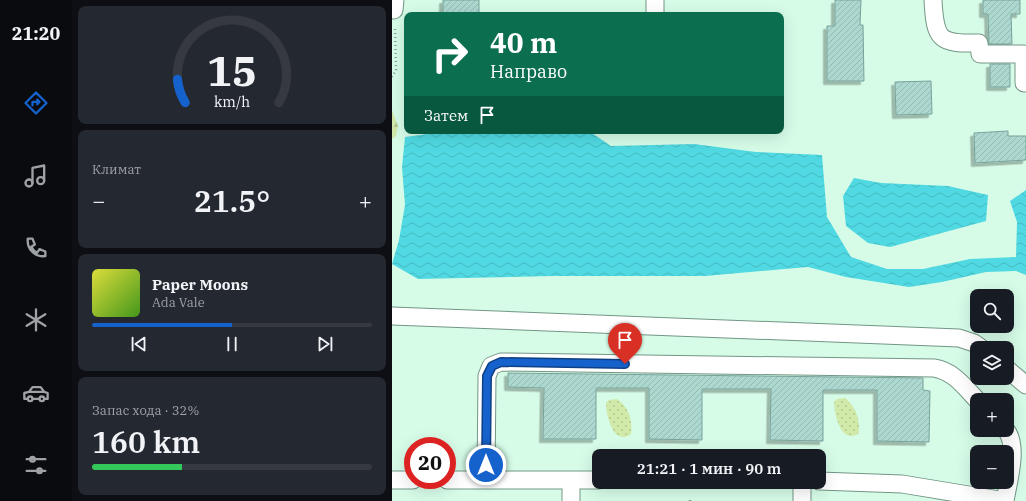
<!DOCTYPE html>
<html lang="ru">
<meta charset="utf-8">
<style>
:root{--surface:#171b24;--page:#242831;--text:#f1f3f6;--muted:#9ea1a6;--line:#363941;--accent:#1662cd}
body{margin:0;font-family:"IBM Plex Serif",serif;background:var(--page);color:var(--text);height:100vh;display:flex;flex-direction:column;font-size:15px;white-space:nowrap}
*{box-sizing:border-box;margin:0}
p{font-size:13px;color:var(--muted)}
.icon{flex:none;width:22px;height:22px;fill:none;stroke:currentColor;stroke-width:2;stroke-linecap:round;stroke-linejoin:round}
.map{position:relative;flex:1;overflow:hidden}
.details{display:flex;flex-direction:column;gap:6px;padding:6px;background:#0d0f14;width:320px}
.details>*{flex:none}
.hud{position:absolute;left:12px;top:12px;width:380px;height:122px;border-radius:8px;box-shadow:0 4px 16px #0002;background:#0b6e4f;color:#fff;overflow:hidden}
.fabs{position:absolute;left:578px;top:289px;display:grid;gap:8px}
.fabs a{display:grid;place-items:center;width:44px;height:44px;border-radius:8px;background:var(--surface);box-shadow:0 4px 16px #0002;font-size:20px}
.speed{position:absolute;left:12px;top:437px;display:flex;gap:8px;font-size:20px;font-weight:700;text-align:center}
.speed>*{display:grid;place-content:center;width:52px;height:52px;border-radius:50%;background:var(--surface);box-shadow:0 4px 16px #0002;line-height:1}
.speed .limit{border:6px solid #d22;background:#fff;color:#111}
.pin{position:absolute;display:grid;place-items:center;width:34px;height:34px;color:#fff;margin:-41px -17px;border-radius:50% 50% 50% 0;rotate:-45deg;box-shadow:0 0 4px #0007}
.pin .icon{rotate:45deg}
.me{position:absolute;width:44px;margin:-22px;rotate:0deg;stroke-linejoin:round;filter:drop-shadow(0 0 3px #0008)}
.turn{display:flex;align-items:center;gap:14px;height:84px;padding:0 20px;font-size:18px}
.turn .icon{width:52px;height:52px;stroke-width:2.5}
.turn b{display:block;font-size:28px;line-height:34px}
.then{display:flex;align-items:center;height:38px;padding:0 20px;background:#0003;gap:8px;font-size:15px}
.big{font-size:30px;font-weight:600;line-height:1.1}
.details .card{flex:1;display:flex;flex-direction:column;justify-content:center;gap:6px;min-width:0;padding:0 14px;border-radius:8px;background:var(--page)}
.details .dial{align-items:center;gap:0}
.dial svg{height:104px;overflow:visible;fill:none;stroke:var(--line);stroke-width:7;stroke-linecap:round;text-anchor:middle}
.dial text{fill:var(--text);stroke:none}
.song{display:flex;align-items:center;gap:12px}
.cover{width:48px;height:48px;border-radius:6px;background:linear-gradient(135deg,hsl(60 70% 55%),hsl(100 70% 35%))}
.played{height:4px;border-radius:2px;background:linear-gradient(90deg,var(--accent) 50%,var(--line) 50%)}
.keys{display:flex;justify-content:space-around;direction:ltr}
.heat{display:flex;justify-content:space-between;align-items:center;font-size:22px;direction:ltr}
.charge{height:6px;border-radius:3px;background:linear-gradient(90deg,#34c759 32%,var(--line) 0)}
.trip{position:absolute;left:200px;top:449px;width:234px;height:40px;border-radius:8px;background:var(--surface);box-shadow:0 4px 16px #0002;font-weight:600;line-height:40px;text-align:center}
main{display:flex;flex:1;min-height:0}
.tabs{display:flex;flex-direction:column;width:72px;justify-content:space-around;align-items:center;background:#090b0e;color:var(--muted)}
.tabs .icon{width:28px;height:28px}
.tabs .on{color:var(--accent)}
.tabs b{font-size:18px;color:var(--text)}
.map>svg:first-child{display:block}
</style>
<main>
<nav class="tabs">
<b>21:20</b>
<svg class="icon on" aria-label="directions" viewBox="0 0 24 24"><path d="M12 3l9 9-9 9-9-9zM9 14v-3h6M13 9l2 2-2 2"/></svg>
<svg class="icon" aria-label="music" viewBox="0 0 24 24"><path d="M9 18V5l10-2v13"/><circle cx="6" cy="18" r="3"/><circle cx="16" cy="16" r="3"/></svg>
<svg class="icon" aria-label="phone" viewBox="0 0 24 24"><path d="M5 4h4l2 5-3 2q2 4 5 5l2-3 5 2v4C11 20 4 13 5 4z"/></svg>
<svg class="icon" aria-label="climate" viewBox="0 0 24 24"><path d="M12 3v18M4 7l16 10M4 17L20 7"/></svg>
<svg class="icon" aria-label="car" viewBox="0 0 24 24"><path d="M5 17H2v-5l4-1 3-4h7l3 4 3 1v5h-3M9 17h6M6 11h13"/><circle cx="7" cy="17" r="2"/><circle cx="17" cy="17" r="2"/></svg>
<svg class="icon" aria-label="filters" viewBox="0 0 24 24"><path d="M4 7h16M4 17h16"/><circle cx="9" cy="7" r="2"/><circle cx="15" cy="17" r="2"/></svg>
</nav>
<section class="details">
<div class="card dial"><svg viewBox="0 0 100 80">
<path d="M14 69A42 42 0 1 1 86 69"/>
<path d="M14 69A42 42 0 0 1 8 51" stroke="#1662cd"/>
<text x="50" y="56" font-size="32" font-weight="700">15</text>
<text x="50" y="72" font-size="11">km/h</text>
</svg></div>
<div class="card"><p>Климат</p>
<div class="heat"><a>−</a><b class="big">21.5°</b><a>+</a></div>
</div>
<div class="card">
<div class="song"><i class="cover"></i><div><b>Paper Moons</b><p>Ada Vale</p></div></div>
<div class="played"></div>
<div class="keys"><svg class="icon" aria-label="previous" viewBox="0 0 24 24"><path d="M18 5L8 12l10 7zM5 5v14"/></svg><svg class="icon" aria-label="pause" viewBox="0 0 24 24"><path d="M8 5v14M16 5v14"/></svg><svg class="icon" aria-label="next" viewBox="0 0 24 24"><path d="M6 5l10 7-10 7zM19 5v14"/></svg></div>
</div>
<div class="card"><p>Запас хода · 32%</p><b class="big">160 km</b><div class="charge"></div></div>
</section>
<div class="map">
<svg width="634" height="501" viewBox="0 0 634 501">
<defs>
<pattern id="grass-dots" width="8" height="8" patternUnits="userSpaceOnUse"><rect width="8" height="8" fill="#d1e9a9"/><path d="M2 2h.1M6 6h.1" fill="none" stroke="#b3c892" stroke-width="1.8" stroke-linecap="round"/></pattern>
<pattern id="forest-firs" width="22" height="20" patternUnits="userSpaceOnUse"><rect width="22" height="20" fill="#d1e9a9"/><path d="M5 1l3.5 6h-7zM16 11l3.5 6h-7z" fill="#b3c892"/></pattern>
<pattern id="water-waves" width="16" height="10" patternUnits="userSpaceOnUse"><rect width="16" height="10" fill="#50d9e2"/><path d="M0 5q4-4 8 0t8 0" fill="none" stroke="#46bbc2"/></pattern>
<pattern id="building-hatch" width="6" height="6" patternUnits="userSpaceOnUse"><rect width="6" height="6" fill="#acd8d0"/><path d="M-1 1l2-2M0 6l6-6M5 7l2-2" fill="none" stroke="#94bab3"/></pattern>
<filter id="shadow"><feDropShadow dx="-3.5" dy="3.5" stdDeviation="0" flood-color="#0004"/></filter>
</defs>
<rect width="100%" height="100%" fill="#d6fce8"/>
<path fill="url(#grass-dots)" d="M453 398C464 406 468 420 467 433 450 446 442 415 442 402L445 399Z
M225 399C237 407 241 421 239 434 222 447 214 416 214 403L217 400Z"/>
<path fill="url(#forest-firs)" d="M0 110 6 126 4 136 0 139Z"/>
<path fill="url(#water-waves)" d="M57 131H197L219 146 302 144 364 152 430 155 435 217 459 257 495 269H531L578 259 624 257 625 222 618 201 634 190V275L624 271 594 272 550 282 517 287 454 277 416 267 313 276H160L26 279 0 264 7 240 13 205 10 167 13 137Z
M462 178 489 183 556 186 596 195 594 221 498 247 476 243 454 226 451 196Z"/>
<path fill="url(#building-hatch)" stroke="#78a29b" filter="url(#shadow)" d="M51 0H87V15H51Z
M443 0H469L468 25H471L472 81H435V26H443Z
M591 0H628V14H619L620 44H597L596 14H591Z
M598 64H618V87H598Z
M539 81 540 114 504 115 503 82Z
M616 131V136H634V160L583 163 582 133Z
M116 373 531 378V390L538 391 537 442 485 441V390H431V441L378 440 379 389H310V440L257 439V388H204V439H151L152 388 116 387Z"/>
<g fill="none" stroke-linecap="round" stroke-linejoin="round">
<g stroke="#739685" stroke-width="19">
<path id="minor" d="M541 0C543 40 547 44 587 43L588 54H632V83
M2 10 3 0
M263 15V0
M0 316 567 338 582 343 589 348
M615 369 634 385
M0 480H21
M55 480H207
M94 480 95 376 99 366 109 362 542 368C561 371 572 386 585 400
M427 481 510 484 613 501
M410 482V501
M179 501V480
M613 501C616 482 627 446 614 430"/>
</g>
<path stroke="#87a394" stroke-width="2.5" stroke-dasharray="1 3" stroke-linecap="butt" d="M0 77 4 70 3 26
M298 501V499"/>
<use href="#minor" stroke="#fff" stroke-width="17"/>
</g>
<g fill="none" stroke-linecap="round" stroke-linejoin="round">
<g stroke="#0e4085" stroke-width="10">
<path id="route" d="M94 465 95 376 100 366 109 362 233 364"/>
</g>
<use href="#route" stroke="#1662cd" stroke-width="7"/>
</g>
</svg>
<div class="fabs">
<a><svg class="icon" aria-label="search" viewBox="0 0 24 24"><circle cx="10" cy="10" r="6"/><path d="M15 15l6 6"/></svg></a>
<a><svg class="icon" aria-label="layers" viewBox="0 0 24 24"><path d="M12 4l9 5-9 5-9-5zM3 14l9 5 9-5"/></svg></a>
<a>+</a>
<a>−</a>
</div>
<div class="speed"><div class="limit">20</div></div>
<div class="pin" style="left:233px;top:364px;background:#d93025"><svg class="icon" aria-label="arrive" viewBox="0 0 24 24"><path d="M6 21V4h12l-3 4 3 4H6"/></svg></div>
<svg class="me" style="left:94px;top:465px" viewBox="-20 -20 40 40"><circle r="17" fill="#1662cd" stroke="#fff" stroke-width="3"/><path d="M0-11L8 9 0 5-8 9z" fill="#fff"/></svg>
<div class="trip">21:21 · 1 мин · 90 m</div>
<div class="hud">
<div class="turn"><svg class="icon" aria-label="right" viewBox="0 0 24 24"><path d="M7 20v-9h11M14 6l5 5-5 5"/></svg><div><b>40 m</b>Направо</div></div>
<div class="then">Затем<svg class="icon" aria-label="arrive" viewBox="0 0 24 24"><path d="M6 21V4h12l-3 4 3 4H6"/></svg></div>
</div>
</div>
</main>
